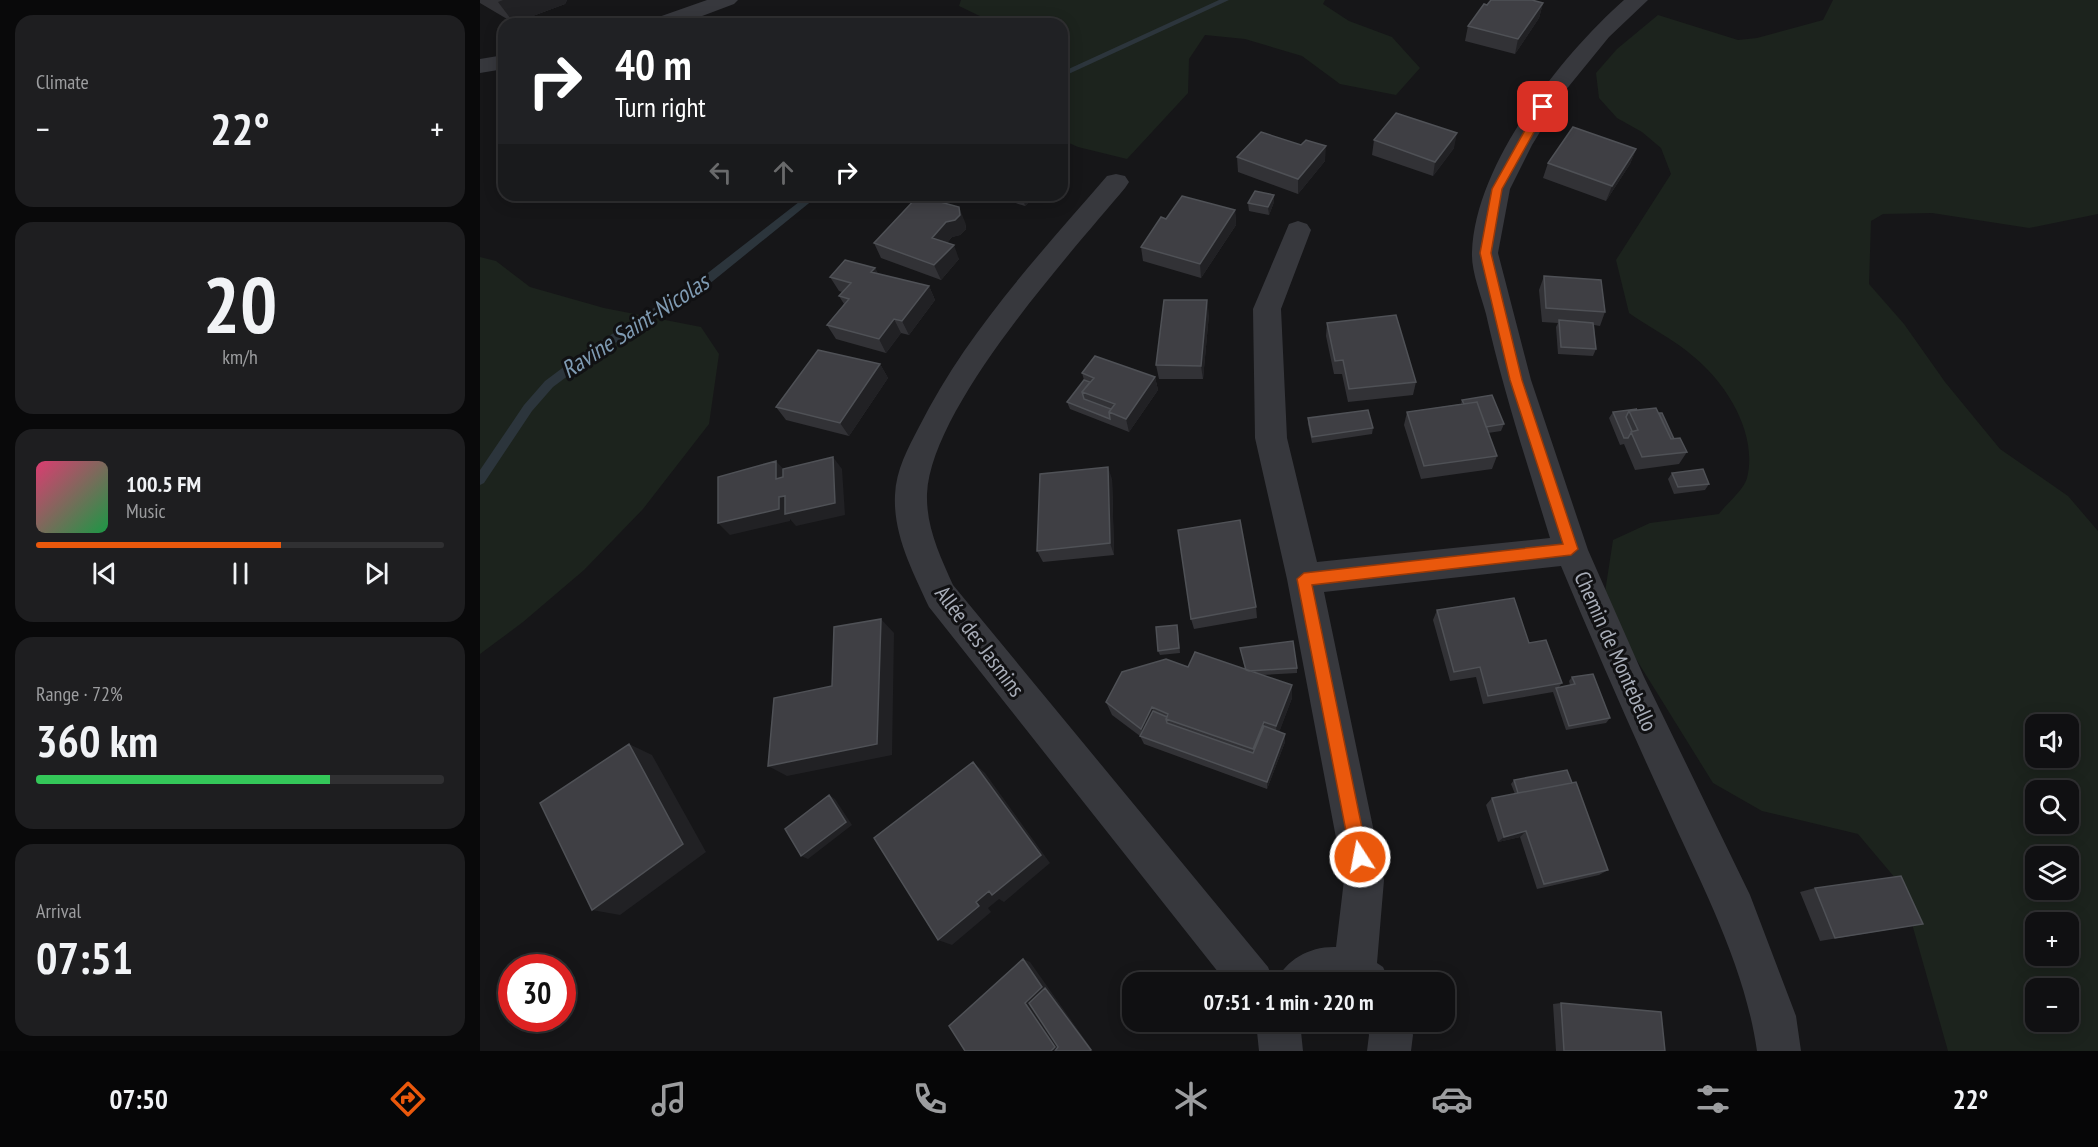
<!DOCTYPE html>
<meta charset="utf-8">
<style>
:root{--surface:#101012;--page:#1e1e20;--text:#f1f3f6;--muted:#9c9d9f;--line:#303032;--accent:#ea580c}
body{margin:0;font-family:"PT Sans Narrow",sans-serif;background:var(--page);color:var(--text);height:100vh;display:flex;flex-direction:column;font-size:22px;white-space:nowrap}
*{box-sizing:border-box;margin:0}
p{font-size:20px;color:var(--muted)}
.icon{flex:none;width:33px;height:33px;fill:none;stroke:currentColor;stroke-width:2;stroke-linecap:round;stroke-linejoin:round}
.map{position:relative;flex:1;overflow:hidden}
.details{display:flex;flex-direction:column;gap:15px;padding:15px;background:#09090a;width:480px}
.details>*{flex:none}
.guide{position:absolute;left:18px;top:18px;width:570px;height:183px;border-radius:18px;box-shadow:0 3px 15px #0003,0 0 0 2px var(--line);background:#202124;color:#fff;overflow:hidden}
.fabs{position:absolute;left:1545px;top:714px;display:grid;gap:12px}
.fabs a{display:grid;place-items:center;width:54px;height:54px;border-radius:12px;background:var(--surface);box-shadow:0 3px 15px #0003,0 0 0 2px var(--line);font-size:30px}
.speed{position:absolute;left:18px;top:954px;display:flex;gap:12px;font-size:30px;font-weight:700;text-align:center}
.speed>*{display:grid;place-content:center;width:78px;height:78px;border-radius:50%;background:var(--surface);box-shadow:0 3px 15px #0003,0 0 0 2px var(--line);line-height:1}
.speed .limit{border:9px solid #d22;background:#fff;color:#111}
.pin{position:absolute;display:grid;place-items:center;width:51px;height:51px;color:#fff;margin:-26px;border-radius:12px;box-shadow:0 3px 9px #0006}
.me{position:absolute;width:66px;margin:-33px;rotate:349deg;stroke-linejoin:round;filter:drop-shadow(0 0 4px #0008)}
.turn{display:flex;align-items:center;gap:21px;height:126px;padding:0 18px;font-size:27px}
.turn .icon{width:78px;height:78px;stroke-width:2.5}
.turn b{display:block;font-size:42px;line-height:51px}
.lanes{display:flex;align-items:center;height:57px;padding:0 18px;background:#0003;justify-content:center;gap:30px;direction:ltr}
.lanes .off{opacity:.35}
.big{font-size:45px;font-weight:700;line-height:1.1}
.details .tile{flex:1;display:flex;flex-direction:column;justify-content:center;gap:9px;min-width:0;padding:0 21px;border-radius:18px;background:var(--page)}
.details .dial{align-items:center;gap:0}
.dial b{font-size:78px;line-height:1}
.song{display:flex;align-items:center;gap:18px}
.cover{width:72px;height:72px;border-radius:9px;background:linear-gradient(135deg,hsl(340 70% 55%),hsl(140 70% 35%))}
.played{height:6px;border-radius:3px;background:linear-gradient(90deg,var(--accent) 60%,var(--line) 60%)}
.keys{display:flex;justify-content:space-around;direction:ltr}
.heat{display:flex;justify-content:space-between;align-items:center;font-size:33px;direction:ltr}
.charge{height:9px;border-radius:4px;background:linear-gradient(90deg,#34c759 72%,var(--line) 0)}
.trip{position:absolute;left:642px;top:972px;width:333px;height:60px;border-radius:18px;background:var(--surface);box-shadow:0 3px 15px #0003,0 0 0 2px var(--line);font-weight:700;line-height:60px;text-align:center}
.menu{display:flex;height:96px;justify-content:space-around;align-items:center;background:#060607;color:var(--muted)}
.menu .icon{width:42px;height:42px}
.menu .selected{color:var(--accent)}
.menu b{font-size:27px;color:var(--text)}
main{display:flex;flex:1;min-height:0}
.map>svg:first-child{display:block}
</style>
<main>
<section class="details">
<div class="tile"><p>Climate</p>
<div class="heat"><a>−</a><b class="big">22°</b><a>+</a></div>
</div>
<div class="tile dial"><b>20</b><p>km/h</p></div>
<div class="tile">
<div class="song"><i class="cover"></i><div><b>100.5 FM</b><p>Music</p></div></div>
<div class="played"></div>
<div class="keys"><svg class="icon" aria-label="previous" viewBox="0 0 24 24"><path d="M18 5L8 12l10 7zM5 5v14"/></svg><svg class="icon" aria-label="pause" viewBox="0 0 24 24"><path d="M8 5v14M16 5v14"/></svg><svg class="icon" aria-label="next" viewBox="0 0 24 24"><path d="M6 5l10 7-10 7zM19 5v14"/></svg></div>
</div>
<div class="tile"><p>Range · 72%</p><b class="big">360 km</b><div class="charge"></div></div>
<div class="tile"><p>Arrival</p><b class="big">07:51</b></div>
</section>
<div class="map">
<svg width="1618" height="1051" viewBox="0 0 1618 1051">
<rect width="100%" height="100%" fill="#161618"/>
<path fill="#1c231d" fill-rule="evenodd" d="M481 0H845L843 4 869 21 912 37 940 68 916 95 860 84 822 56 765 39 725 35 709 59 708 93 647 159 598 147 582 140V24H507L508 20 479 6Z
M1353 0H1618V214L1549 228 1452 213 1403 214 1391 221 1389 284 1424 324 1465 382 1520 449 1588 496 1618 531V1051H1468L1421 885 1378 834 1282 811 1233 783 1148 646 1125 592 1133 540 1170 523 1239 514C1246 504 1264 490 1267 478 1278 434 1247 384 1214 357 1195 340 1170 328 1149 313L1136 260 1191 174 1181 148 1162 132 1137 118 1119 98 1116 73 1137 49 1178 15 1258 40 1277 38 1343 20ZM1556 724H1588V758H1556ZM1556 790H1588V824H1556ZM1556 856H1588V890H1556ZM1556 922H1588V956H1556ZM1556 988H1588V1022H1556Z
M0 257 16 261 50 287 124 308 221 327 239 354 229 424 163 509 104 570 43 622 0 654Z"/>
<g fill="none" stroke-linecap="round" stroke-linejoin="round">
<path fill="#2c353c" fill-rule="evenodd" d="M739 0H749L582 77V72Z
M328 195H339L228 285 113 357 73 387 52 411 4 483 0 485V470L44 405 65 381 105 351 220 279Z"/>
<path fill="#37383d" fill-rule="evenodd" d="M227 0H258L254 4 201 24H170L173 19Z
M1144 0H1168L1129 37 1085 91 1052 145 1030 189 1018 253 1051 380 1108 550 1164 677 1270 895 1316 1016 1321 1051H1277C1265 966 1222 886 1187 808 1150 728 1115 647 1081 566L844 592 904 880 897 963 903 967 910 982H796C806 959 831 946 856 947L864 880 807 579 775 438 773 309 809 224 818 221 827 224 831 230 801 309 807 438 837 562 1070 538C1047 463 1023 390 1006 314 1001 295 991 271 992 252 995 164 1081 56 1144 0Z
M24 55V69L0 73V59Z
M636 174 645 176 649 182 645 188C589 255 451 407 447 494 446 527 460 556 473 585L788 967 794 982H746L449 607C433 572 413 535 415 495 416 470 428 448 439 427 486 333 559 255 627 176Z
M776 1022H820L823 1051H779Z
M886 1022H930L933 1035 931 1051H887L889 1035Z"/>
</g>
<path fill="#323236" d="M0 0H87L85 4 34 23 0 3Z
M1063 3 1059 18 1035 54 985 41 988 26 1007 5Z
M894 140 974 148 953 176 892 155Z
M821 145 845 161 818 194 758 172 757 157Z
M1156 149 1150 164 1126 201 1063 178 1068 163Z
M510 195H556L545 206Z
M794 195V202L789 215 769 211 768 203Z
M755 210 756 225 721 278 663 261 661 247Z
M485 222 486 229 480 235 472 237 467 243 479 259 461 280 401 258 394 243Z
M395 268 398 274 449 286 455 300 429 335 421 333 406 353 356 339 347 325 364 304 359 296 362 292 359 291 350 277Z
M1064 276 1125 312 1120 326 1114 325 1116 349 1113 356 1078 354 1076 327 1078 323 1062 322 1059 290Z
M729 314 723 379H679L676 365Z
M847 323 936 382 933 395 868 402 862 374H854L846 336Z
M400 364 408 378 369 436 306 420 296 407Z
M602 373 675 377 678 390 649 432 590 409 587 402 604 380Z
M982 400 1024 424 1021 431 1008 433 1017 456 1012 469 941 479 924 425 927 412 981 404Z
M1157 410 1179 413 1194 439 1207 452 1199 464 1155 470 1144 444 1140 445 1129 418 1133 412Z
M828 418 893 428 892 434 832 443 828 424Z
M1192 473 1229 484 1225 490 1194 494 1188 479Z
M632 479 634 555 563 562 557 551Z
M776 607 777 618 714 629 711 619Z
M957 610 1049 643 1082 683 1078 688 1090 685 1089 681 1092 677 1130 718 1126 723 1086 730 1073 692 1003 704 996 677 970 681 953 620Z
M698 630 700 653 680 655 678 651Z
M760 648 817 668V673L781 675 812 685V698L799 732 805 742 787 789 664 744 660 736 632 715 626 702 708 667 765 669Z
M1034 780 1092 783 1128 870 1119 875 1057 889 1040 837 1018 842 1006 805 1012 798 1035 794 1031 784Z
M1335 888 1443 924 1340 941 1320 892Z
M1081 1003 1185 1051H1076L1073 1004Z"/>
<path fill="#212124" d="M23 0H87L85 4 34 23 18 2Z
M1063 3 1059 18 1035 54 1038 39Z
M977 133 974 148 953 176 955 162Z
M846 146 845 161 818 194V179Z
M1156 149 1150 164 1126 201 1132 186Z
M542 195H556L545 206Z
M794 195V202L789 215 788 207Z
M479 207 485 222 486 229 480 235 472 237 459 253 452 238Z
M755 210 756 225 721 278 720 264Z
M474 245 479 259 461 280 454 265Z
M395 268 402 282 391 272Z
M449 286 455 300 429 335 422 321Z
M727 300 729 314 723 379 721 366Z
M414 319 421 333 406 353 399 339Z
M400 364 408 378 369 436 360 423Z
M675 377 678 390 649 432 646 419Z
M353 457 362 469 365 515 316 526 310 519V521L250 535 238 523 299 497 305 496Z
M296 461 307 473V491L296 479Z
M628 467 632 479 634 555 630 543Z
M401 619 414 633 412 755 307 776 288 766 397 744Z
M812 685V698L797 738 796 726Z
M672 707 677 720 665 738 661 729Z
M784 722 785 734 774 760 773 749Z
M805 734V742L787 789V782Z
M149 744 172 755 226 852 140 915 112 910Z
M493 762 505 773 570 863 524 902 519 899 508 908 511 912 472 945 458 940 496 902Z
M349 795 355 799 372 825 328 859 321 856Z
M1046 831 1040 837 1018 842 1024 837Z
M543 959 550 962 613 1051 582 1048 578 1051H571L545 1003Z"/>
<path fill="#3f3f44" stroke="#4f5156" stroke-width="1.5" d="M1011 0H1052L1063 3 1038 39 988 26 1004 4 1007 5Z
M916 113 977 133 955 162 894 140Z
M1093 127 1156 149 1132 186 1068 163Z
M781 132 821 145 826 140 846 146 818 179 757 157Z
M775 191 794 195 788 207 768 203Z
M438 196 479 207 480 215 475 220 466 222 452 238 474 245 454 265 394 243Z
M702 196 755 210 720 264 661 247 681 217 686 219Z
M365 260 395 268 391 272 449 286 422 321 414 319 399 339 347 325 369 299 359 296 371 283 350 277Z
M1064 276 1121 280 1125 312 1066 308Z
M684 300H727L721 366 676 365Z
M916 315 936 382 869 389 863 360 855 361 847 323Z
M1079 320 1113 323 1116 349 1081 347Z
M338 350 400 364 360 423 296 407Z
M615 356 675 377 646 419 629 412 635 404 602 392 614 378 602 373Z
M604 380 610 382 602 392 604 399 631 409 629 412 630 419 587 402Z
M1012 395 1024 424 1006 427 997 402 984 404 982 400Z
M997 402 1017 456 944 466 927 412Z
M1176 408 1191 439 1200 438 1207 452 1162 457 1151 432 1158 430 1149 411Z
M1157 409 1149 411 1146 417 1152 431 1148 438H1144L1133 412Z
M888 410 893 428 832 437 828 418Z
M1179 413H1182L1194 439H1191Z
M353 457 355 503 305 514V496L299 497V509L238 523V477L296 461V479L303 477V469Z
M628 467 630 543 557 551 560 474Z
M1223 469 1229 484 1198 487 1192 473Z
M760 520 776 607 711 619 698 530Z
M1034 598 1049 643 1066 640 1082 683 1008 696 1000 667 974 672 957 610Z
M401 619 397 744 288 766 294 698 352 686 354 627Z
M697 625 699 648 678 651 676 627Z
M813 641 817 668 769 671 766 670 760 648Z
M715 652 812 685 796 726 784 722 773 749 686 719 688 714 672 707 661 729 626 702 642 672 686 659 708 667Z
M1113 674 1130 718 1089 726 1076 688 1095 684 1092 677Z
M673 711 687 717 686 719 687 723 773 753 784 726 805 734 787 782 660 736Z
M149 744 203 844 112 910 60 803Z
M493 762 561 855 512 895 509 891 496 902 499 906 458 940 394 838Z
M1087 770 1092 783 1038 793 1034 780Z
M1096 782 1128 870 1064 884 1046 831 1024 837 1012 798Z
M349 795 366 822 321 856 305 829Z
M1421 876 1443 924 1355 938 1335 888Z
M543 959 562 987 545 1003 575 1047 571 1051H485L469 1026Z
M565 988 611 1050 610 1051H575L578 1047 549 1003Z
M1081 1003 1181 1012 1185 1051H1084Z"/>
<path fill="#ea580c" stroke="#983908" stroke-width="1.5" d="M1063 104 1068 107 1022 189 1011 253 1042 380 1098 549 1091 555 832 585 888 857 886 863 880 865 874 863 871 857 817 579 824 573 1083 544 1030 380 1000 253 1012 189 1058 107Z"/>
<g text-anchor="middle" stroke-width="6" stroke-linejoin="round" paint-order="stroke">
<g font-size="22" fill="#a8adb8" stroke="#111113">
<text transform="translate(500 641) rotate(53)" y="8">Allée des Jasmins</text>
<text transform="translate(1136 651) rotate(66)" y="8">Chemin de Montebello</text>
</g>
<g font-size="24" font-style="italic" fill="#7f9bb3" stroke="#111113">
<text transform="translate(155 326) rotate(-33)" y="8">Ravine Saint-Nicolas</text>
</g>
</g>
</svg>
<div class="fabs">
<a><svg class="icon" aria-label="sound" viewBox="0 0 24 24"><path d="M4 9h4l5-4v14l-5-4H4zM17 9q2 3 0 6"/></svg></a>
<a><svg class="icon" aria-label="search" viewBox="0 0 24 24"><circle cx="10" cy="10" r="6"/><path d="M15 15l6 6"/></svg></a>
<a><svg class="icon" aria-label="layers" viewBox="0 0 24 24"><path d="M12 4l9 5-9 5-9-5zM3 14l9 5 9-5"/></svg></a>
<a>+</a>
<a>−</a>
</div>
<div class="speed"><div class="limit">30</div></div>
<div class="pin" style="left:1063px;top:107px;background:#d93025"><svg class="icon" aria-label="arrive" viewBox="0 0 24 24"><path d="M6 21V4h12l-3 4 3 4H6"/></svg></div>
<svg class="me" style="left:880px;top:857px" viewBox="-20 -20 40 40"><circle r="17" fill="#ea580c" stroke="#fff" stroke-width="3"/><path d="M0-11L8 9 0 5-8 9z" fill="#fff"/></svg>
<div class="trip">07:51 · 1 min · 220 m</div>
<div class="guide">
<div class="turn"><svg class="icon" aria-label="right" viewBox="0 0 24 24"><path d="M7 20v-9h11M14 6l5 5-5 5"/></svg><div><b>40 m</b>Turn right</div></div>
<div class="lanes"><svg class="icon off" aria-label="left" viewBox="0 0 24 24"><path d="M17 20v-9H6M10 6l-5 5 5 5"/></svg><svg class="icon off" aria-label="ahead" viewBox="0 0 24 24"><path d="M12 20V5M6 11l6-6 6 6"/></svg><svg class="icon" aria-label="right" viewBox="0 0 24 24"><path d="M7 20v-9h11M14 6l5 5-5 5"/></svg></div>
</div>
</div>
</main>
<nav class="menu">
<b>07:50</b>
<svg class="icon selected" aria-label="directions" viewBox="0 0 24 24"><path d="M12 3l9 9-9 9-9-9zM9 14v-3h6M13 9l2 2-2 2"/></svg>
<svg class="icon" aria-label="music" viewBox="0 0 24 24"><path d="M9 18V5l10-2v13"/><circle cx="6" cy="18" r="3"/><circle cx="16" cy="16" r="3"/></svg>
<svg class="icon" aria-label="phone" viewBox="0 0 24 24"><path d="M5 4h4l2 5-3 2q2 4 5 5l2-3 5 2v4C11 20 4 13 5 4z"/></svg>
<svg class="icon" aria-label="climate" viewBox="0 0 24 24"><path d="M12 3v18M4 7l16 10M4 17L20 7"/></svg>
<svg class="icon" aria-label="car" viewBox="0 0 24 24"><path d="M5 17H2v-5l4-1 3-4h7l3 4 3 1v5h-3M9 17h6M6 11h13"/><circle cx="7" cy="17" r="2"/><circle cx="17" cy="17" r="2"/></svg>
<svg class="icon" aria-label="filters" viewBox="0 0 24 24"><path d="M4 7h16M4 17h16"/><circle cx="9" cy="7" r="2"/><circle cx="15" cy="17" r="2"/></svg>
<b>22°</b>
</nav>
